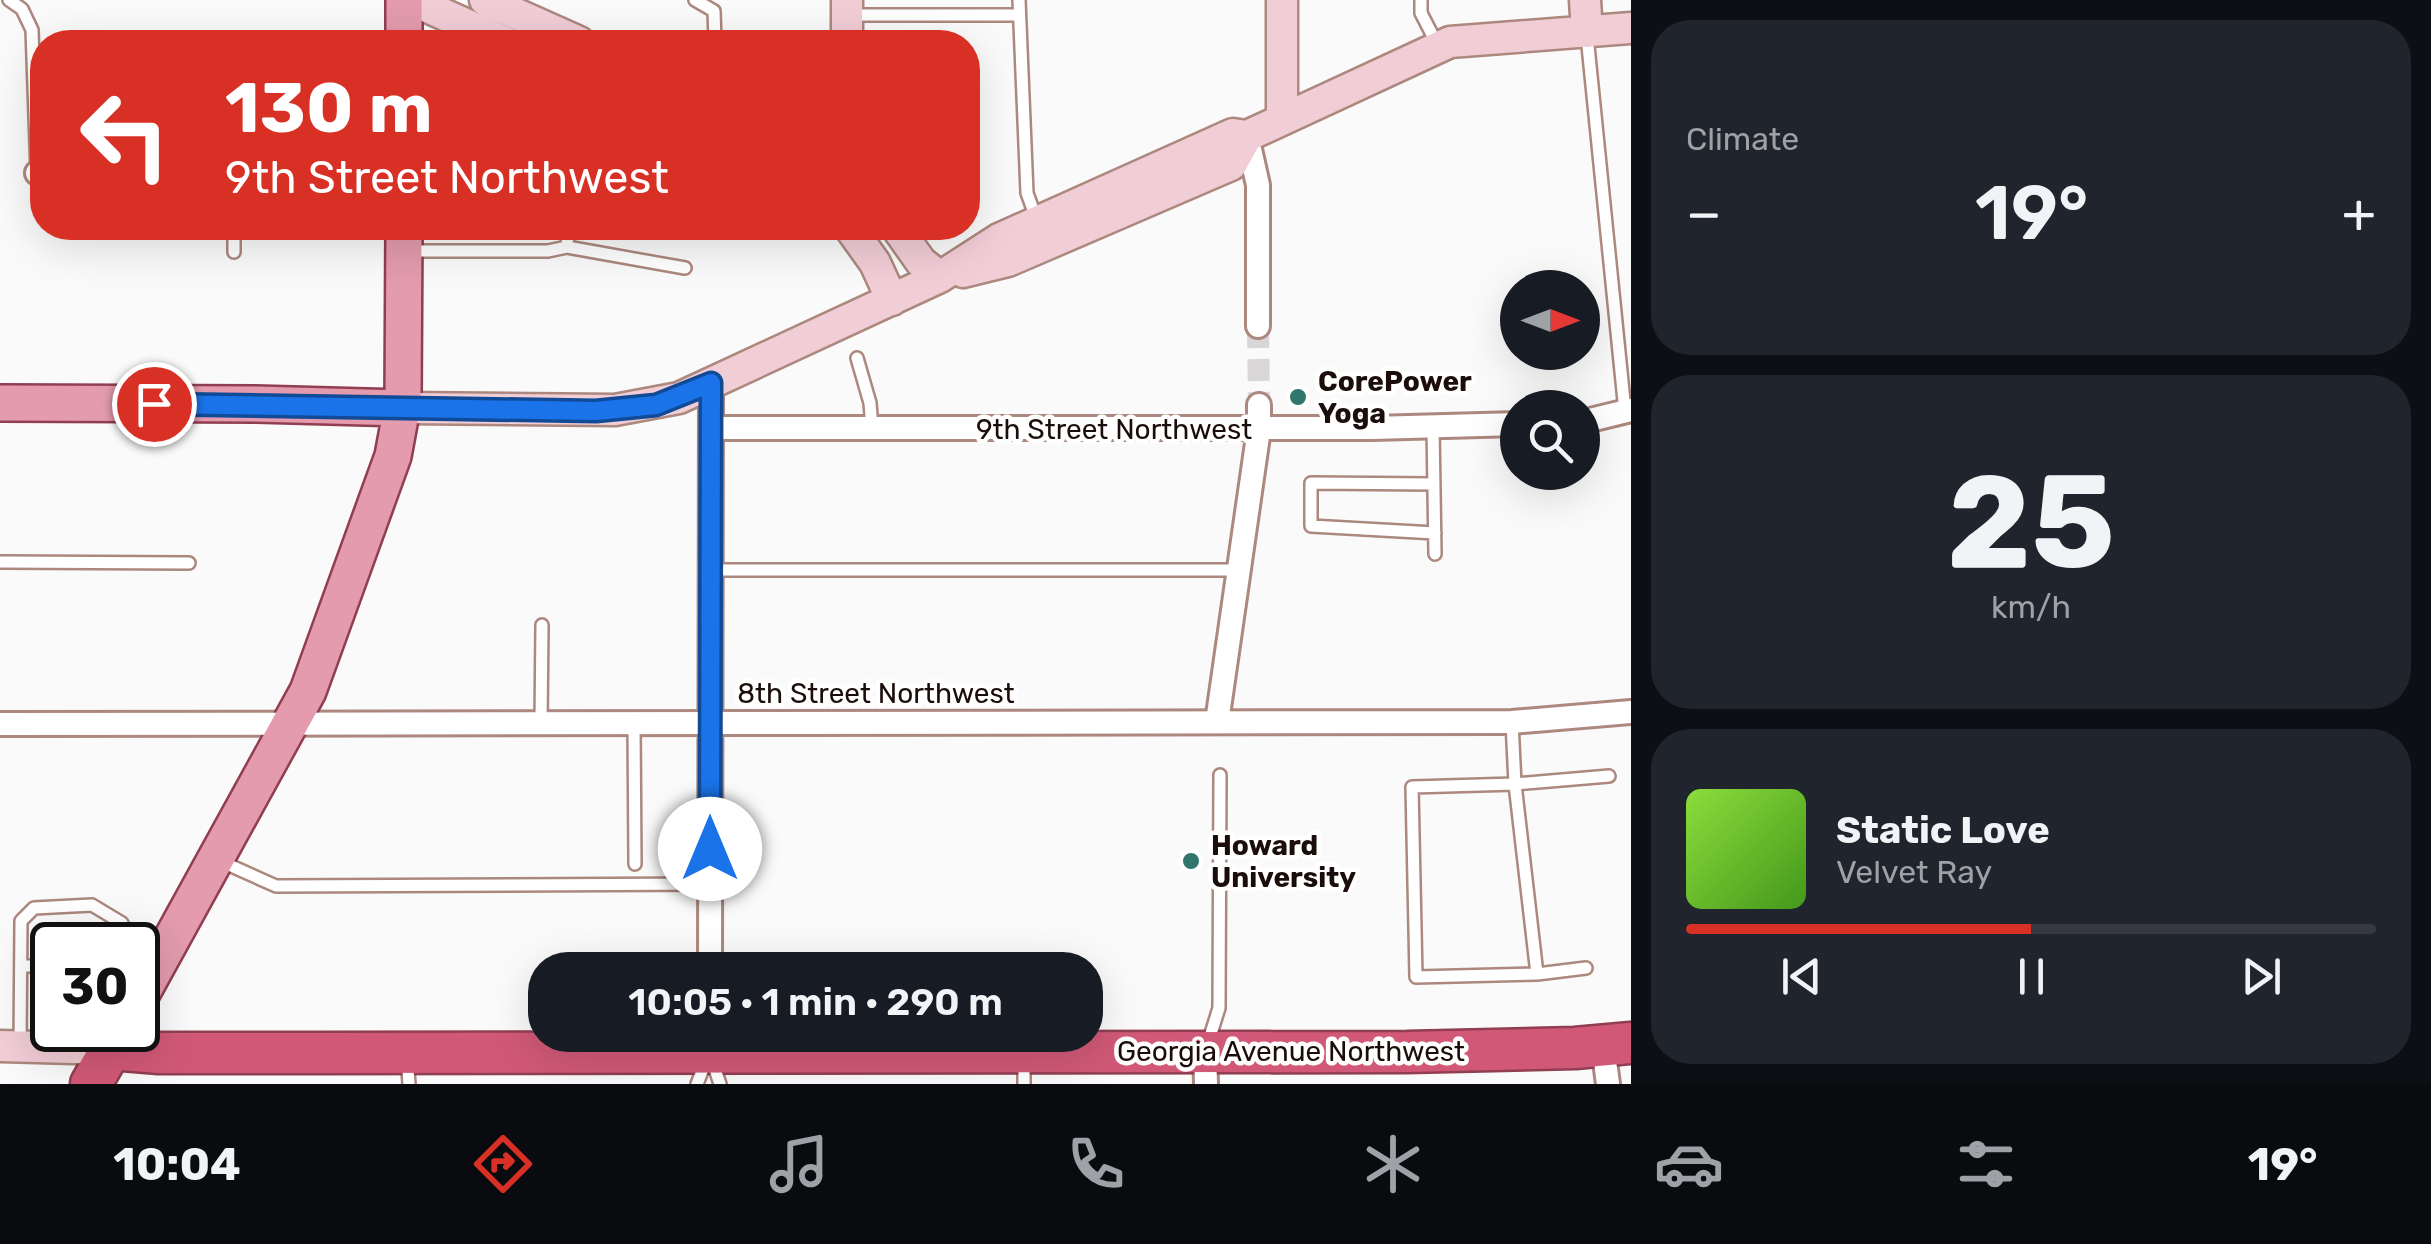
<!DOCTYPE html>
<meta charset="utf-8">
<style>
:root{--surface:#171b24;--page:#20242c;--text:#f1f3f6;--muted:#9ea1a6;--line:#363941;--accent:#d93025}
body{margin:0;font-family:Rubik,sans-serif;background:var(--page);color:var(--text);height:100vh;display:flex;flex-direction:column;font-size:38px;white-space:nowrap}
*{box-sizing:border-box;margin:0}
p{font-size:32px;color:var(--muted)}
.icon{flex:none;width:55px;height:55px;fill:none;stroke:currentColor;stroke-width:2;stroke-linecap:round;stroke-linejoin:round}
.map{position:relative;flex:1;overflow:hidden}
.drawer{display:flex;flex-direction:column;gap:20px;padding:20px;background:#0d0f14;width:800px}
.drawer>*{flex:none}
.top-card{position:absolute;left:30px;top:30px;width:950px;height:210px;border-radius:40px;box-shadow:0 10px 40px #0002;background:#d93025;color:#fff;overflow:hidden}
.needle{width:65px;rotate:90deg}
.buttons{position:absolute;left:1500px;top:270px;display:grid;gap:20px}
.buttons a{display:grid;place-items:center;width:100px;height:100px;border-radius:50%;background:var(--surface);box-shadow:0 10px 40px #0002;font-size:50px}
.speed{position:absolute;left:30px;top:922px;display:flex;gap:20px;font-size:50px;font-weight:700;text-align:center}
.speed>*{display:grid;place-content:center;width:130px;height:130px;border-radius:50%;background:var(--surface);box-shadow:0 10px 40px #0002;line-height:1}
.speed .limit{border:5px solid #111;border-radius:15px;background:#fff;color:#111}
.pin{position:absolute;display:grid;place-items:center;width:85px;height:85px;color:#fff;margin:-42px;border:5px solid #fff;border-radius:50%;box-shadow:0 2px 10px #0007}
.me{position:absolute;width:110px;margin:-55px;rotate:0deg;stroke-linejoin:round;filter:drop-shadow(0 0 8px #0008)}
.turn{display:flex;align-items:center;gap:35px;height:210px;padding:0 30px;font-size:45px}
.turn .icon{width:130px;height:130px;stroke-width:2.5}
.turn b{display:block;font-size:70px;line-height:85px}
.big{font-size:75px;font-weight:600;line-height:1.1}
.drawer .widget{flex:1;display:flex;flex-direction:column;justify-content:center;gap:15px;min-width:0;padding:0 35px;border-radius:40px;background:var(--page)}
.drawer .dial{align-items:center;gap:0}
.dial b{font-size:130px;line-height:1}
.song{display:flex;align-items:center;gap:30px}
.cover{width:120px;height:120px;border-radius:15px;background:linear-gradient(135deg,hsl(90 70% 55%),hsl(100 70% 35%))}
.played{height:10px;border-radius:5px;background:linear-gradient(90deg,var(--accent) 50%,var(--line) 50%)}
.keys{display:flex;justify-content:space-around;direction:ltr}
.heat{display:flex;justify-content:space-between;align-items:center;font-size:55px;direction:ltr}
.trip{position:absolute;left:528px;top:952px;width:575px;height:100px;border-radius:40px;background:var(--surface);box-shadow:0 10px 40px #0002;font-weight:600;line-height:100px;text-align:center}
.menu{display:flex;height:160px;justify-content:space-around;align-items:center;background:#090b0e;color:var(--muted)}
.menu .icon{width:70px;height:70px}
.menu .active{color:var(--accent)}
.menu b{font-size:45px;color:var(--text)}
main{display:flex;flex:1;min-height:0}
.map>svg:first-child{display:block}
</style>
<main>
<div class="map">
<svg width="1631" height="1084" viewBox="0 0 1631 1084">
<rect width="100%" height="100%" fill="#fafafa"/>
<g fill="none" stroke-linecap="round" stroke-linejoin="round">
<path stroke="#d8d6d6" stroke-width="22" stroke-dasharray="22 11" stroke-linecap="butt" d="M1258 326 1259 405"/>
<g stroke="#ac887e" stroke-width="16">
<path id="lane" d="M9 0 22 9 32 30 37 173
M695 0 714 11 715 42
M1019 0 1027 193 1036 218
M1421 0V13L1438 46
M847 15H1019
M1587 36 1625 411
M234 228V252
M567 247 685 268
M407 251H548L567 247 568 228
M857 358 870 403 872 428
M1433 427 1435 554
M1434 484 1311 483V526L1435 533
M0 562 189 563
M711 570H1239
M1512 722 1515 784 1609 776
M541 723 542 625
M634 723 635 864
M1515 784 1537 974 1416 977 1412 787Z
M220 861 276 886 710 884
M21 966H52
M1537 974 1586 968
M1208 1043 1219 1008 1220 775
M20 1046 21 921 34 908 92 905 122 923 110 945
M407 1057 409 1084
M712 1060 720 1084
M1024 1061V1084
M697 1084 706 1061"/>
</g>
<g stroke="#ac887e" stroke-width="28">
<path id="street" d="M1247 136 1258 185V326
M37 173H42
M1582 422 1631 410
M711 428H1372L1518 424
M1217 722 1259 429V405
M0 724 1512 722 1631 712
M710 970 711 383
M1603 1046 1608 1084
M1205 1052 1206 1084"/>
</g>
<g stroke="#ac887e" stroke-width="35">
<path id="secondary" d="M412 0 505 42
M485 0 579 42
M1585 0 1587 32
M847 42V0
M1282 119V0
M850 228 875 263 892 300
M897 228 921 262 940 277
M963 272 1008 261 1231 165 1247 136
M403 408 615 410 679 398 940 277 999 239 1233 134 1247 136 1450 42 1631 28
M0 1046 111 1049"/>
</g>
<g stroke="#913e51" stroke-width="40">
<path id="primary" d="M404 42V0
M0 403 256 404 403 408
M138 1000 308 691 393 456 403 402 404 228"/>
</g>
<g stroke="#913e51" stroke-width="45">
<path id="highway" d="M91 1084 111 1049 159 1053H322L1407 1052 1575 1048 1631 1043"/>
</g>
<use href="#lane" stroke="#fff" stroke-width="11"/>
<use href="#street" stroke="#fff" stroke-width="22"/>
<use href="#secondary" stroke="#f1cdd6" stroke-width="30"/>
<use href="#primary" stroke="#e39bad" stroke-width="35"/>
<use href="#highway" stroke="#d15977" stroke-width="40"/>
</g>
<g fill="none" stroke-linecap="round" stroke-linejoin="round">
<g stroke="#114b97" stroke-width="25">
<path id="route" d="M154 404 596 411 656 405 711 383 710 849"/>
</g>
<use href="#route" stroke="#1a73e8" stroke-width="18"/>
</g>
<g fill="#30766c" stroke="#fff" stroke-width="4">
<circle cx="1298" cy="397" r="10"/>
<circle cx="1191" cy="861" r="10"/>
</g>
<g text-anchor="middle" stroke-width="9" stroke-linejoin="round" paint-order="stroke">
<g font-size="28" font-weight="bold" fill="#1a0d0a" stroke="#fff" text-anchor="start">
<text x="1318" y="391">CorePower<tspan x="1318" dy="32">Yoga</tspan></text>
<text x="1211" y="855">Howard<tspan x="1211" dy="32">University</tspan></text>
</g>
<g font-size="28" fill="#1a0d0a" stroke="#fff">
<text x="1114" y="439">9th Street Northwest</text>
<text x="876" y="703">8th Street Northwest</text>
<text x="1291" y="1061">Georgia Avenue Northwest</text>
</g>
</g>
</svg>
<div class="buttons">
<a><svg class="needle" viewBox="-14 -14 28 28"><path d="M0-13l5 13h-10z" fill="#e53935"/><path d="M0 13l5-13h-10z" fill="#9ea1a6"/></svg></a>
<a><svg class="icon" aria-label="search" viewBox="0 0 24 24"><circle cx="10" cy="10" r="6"/><path d="M15 15l6 6"/></svg></a>
</div>
<div class="speed"><div class="limit">30</div></div>
<div class="pin" style="left:154px;top:404px;background:#d93025"><svg class="icon" aria-label="arrive" viewBox="0 0 24 24"><path d="M6 21V4h12l-3 4 3 4H6"/></svg></div>
<svg class="me" style="left:710px;top:849px" viewBox="-20 -20 40 40"><circle r="19" fill="#fff"/><path d="M0-13L10 11 0 6-10 11z" fill="#1a73e8"/></svg>
<div class="trip">10:05 · 1 min · 290 m</div>
<div class="top-card">
<div class="turn"><svg class="icon" aria-label="left" viewBox="0 0 24 24"><path d="M17 20v-9H6M10 6l-5 5 5 5"/></svg><div><b>130 m</b>9th Street Northwest</div></div>
</div>
</div>
<section class="drawer">
<div class="widget"><p>Climate</p>
<div class="heat"><a>−</a><b class="big">19°</b><a>+</a></div>
</div>
<div class="widget dial"><b>25</b><p>km/h</p></div>
<div class="widget">
<div class="song"><i class="cover"></i><div><b>Static Love</b><p>Velvet Ray</p></div></div>
<div class="played"></div>
<div class="keys"><svg class="icon" aria-label="previous" viewBox="0 0 24 24"><path d="M18 5L8 12l10 7zM5 5v14"/></svg><svg class="icon" aria-label="pause" viewBox="0 0 24 24"><path d="M8 5v14M16 5v14"/></svg><svg class="icon" aria-label="next" viewBox="0 0 24 24"><path d="M6 5l10 7-10 7zM19 5v14"/></svg></div>
</div>
</section>
</main>
<nav class="menu">
<b>10:04</b>
<svg class="icon active" aria-label="directions" viewBox="0 0 24 24"><path d="M12 3l9 9-9 9-9-9zM9 14v-3h6M13 9l2 2-2 2"/></svg>
<svg class="icon" aria-label="music" viewBox="0 0 24 24"><path d="M9 18V5l10-2v13"/><circle cx="6" cy="18" r="3"/><circle cx="16" cy="16" r="3"/></svg>
<svg class="icon" aria-label="phone" viewBox="0 0 24 24"><path d="M5 4h4l2 5-3 2q2 4 5 5l2-3 5 2v4C11 20 4 13 5 4z"/></svg>
<svg class="icon" aria-label="climate" viewBox="0 0 24 24"><path d="M12 3v18M4 7l16 10M4 17L20 7"/></svg>
<svg class="icon" aria-label="car" viewBox="0 0 24 24"><path d="M5 17H2v-5l4-1 3-4h7l3 4 3 1v5h-3M9 17h6M6 11h13"/><circle cx="7" cy="17" r="2"/><circle cx="17" cy="17" r="2"/></svg>
<svg class="icon" aria-label="filters" viewBox="0 0 24 24"><path d="M4 7h16M4 17h16"/><circle cx="9" cy="7" r="2"/><circle cx="15" cy="17" r="2"/></svg>
<b>19°</b>
</nav>
